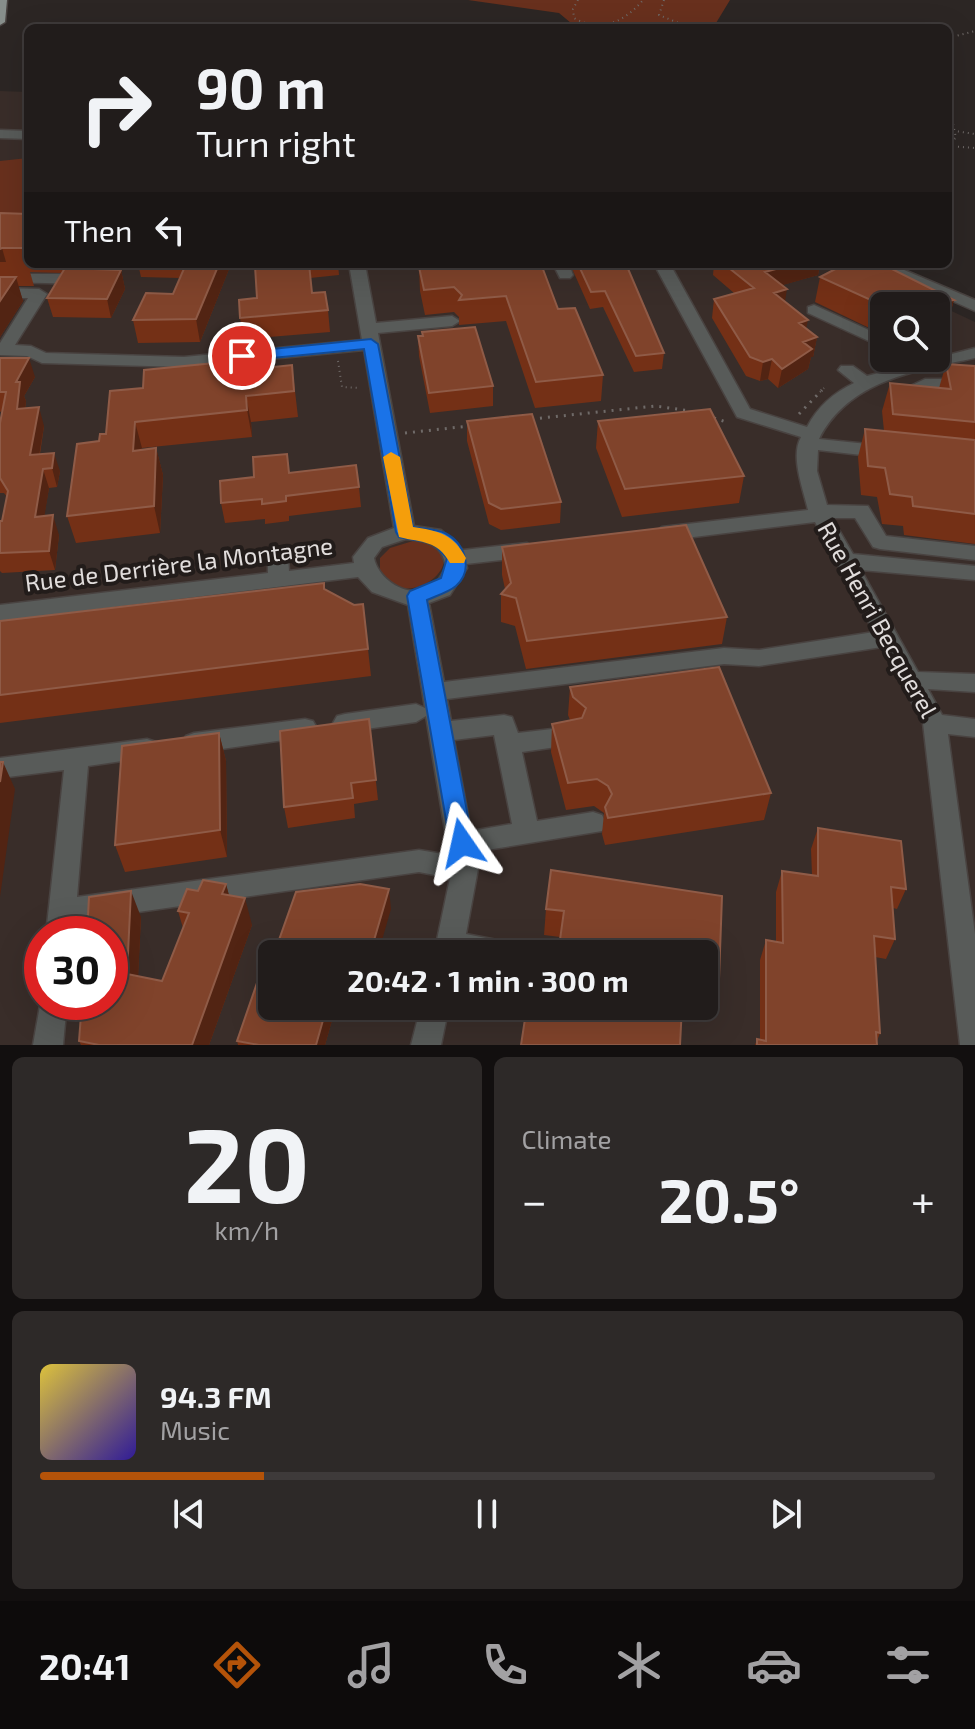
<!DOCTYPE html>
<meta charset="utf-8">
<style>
:root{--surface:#211c1b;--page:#2d2928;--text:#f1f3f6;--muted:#a2a1a3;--line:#3e3a3a;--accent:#b45309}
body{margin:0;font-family:"Exo 2",sans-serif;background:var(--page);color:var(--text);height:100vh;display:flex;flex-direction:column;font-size:30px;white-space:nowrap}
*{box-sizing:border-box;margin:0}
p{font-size:26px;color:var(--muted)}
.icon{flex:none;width:44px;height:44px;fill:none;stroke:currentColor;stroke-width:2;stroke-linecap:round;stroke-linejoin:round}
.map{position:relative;height:1045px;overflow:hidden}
.sheet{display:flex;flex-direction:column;gap:12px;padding:12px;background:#120f0f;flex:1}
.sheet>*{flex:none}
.top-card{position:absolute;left:24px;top:24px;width:928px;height:244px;border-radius:12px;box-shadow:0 8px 32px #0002,0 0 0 2px var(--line);background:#211c1b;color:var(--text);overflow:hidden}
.controls{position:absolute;left:870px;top:292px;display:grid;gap:16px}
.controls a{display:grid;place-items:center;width:80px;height:80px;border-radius:12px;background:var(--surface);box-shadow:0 8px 32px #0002,0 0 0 2px var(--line);font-size:40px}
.speed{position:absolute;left:24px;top:916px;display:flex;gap:16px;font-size:40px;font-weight:700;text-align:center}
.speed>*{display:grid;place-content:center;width:104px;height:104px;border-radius:50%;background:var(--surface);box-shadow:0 8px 32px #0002,0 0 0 2px var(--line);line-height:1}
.speed .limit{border:12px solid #d22;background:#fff;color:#111}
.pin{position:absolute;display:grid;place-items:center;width:68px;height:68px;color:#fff;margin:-34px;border:4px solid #fff;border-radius:50%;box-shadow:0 2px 8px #0007}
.me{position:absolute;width:88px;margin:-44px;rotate:349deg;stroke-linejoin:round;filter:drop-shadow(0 0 6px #0008)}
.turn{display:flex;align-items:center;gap:28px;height:168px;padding:0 40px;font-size:36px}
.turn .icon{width:104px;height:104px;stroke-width:2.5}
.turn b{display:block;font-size:56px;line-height:68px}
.then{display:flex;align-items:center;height:76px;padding:0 40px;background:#0003;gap:16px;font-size:30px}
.big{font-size:60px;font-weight:700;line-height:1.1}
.sheet .card{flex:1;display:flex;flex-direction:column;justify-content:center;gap:12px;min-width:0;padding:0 28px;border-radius:12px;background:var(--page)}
.sheet .dial{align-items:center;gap:0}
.dial b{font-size:104px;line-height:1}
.song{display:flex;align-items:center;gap:24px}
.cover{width:96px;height:96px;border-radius:12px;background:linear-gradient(135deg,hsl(50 70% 55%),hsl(250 70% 35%))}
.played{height:8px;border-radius:4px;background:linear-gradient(90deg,var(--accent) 25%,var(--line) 25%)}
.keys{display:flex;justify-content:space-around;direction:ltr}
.heat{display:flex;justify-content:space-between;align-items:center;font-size:44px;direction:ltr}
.sheet .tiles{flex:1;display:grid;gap:12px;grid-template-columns:1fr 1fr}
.card:last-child{grid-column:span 2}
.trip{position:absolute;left:258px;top:940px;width:460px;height:80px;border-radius:12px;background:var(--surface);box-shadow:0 8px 32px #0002,0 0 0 2px var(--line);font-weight:700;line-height:80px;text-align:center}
.tab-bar{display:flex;height:128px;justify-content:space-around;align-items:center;background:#0d0b0b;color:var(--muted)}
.tab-bar .icon{width:56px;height:56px}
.tab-bar .active{color:var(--accent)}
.tab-bar b{font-size:36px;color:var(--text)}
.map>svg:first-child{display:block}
</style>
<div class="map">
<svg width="975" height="1045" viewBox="0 0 975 1045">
<rect width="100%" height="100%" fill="#2c2624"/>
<path fill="#392d29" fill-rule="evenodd" d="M0 91 28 92V264H851L975 322V1045H0ZM884 306H936V358H884ZM42 934H110V1002H42ZM272 954H704V1006H272Z"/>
<path fill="#68301d" d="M468 0H730L713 28H577L559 13Z
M28 158V212L0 232V161Z
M413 541C487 548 408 621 380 571V558L390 548Z"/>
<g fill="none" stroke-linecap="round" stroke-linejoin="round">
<g stroke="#494341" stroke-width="3">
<path id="minor" d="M0 130 28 131V139L0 138Z
M349 264H365L376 323 452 316 460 321 452 326 378 333 414 526 441 530 463 550 527 543 537 550 527 557 466 564 467 568 450 595 429 603 444 682 724 648 759 650 874 632 815 522 662 541 652 534 662 527 808 510C803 489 790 456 801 437L737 417 654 264H670L750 409 807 427C818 406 833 393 854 383L838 370 841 366H853L867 376 975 348V358C915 371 849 380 819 439L887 446 896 452 887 458 818 450 817 471 827 505 868 506 886 536 975 546V560L880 549 873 547 855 518H832L853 554 975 566V580L861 570 918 672 975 674V692L928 689 942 715 975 719V737L948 734 975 934V1045H960L923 723 882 647 759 666 724 664 447 699 451 721 504 715 512 717 518 733 569 727 577 730 581 737 577 744 522 752 537 821 593 812 602 815 606 823 602 831 475 852 478 869 466 934 522 945 526 954H434L450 878 419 872 75 921 74 934H46L64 770 0 778V758L147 739 156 742 159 749 156 756 88 766 77 897 419 850 449 855 426 716 416 722 345 732 337 730 333 723 337 716 345 714 416 704 425 708 408 605 372 592 358 577 0 621V605L268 573V556L278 549 288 556 289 571 354 563 353 557 368 538 394 528 364 350 184 367 42 363 27 356 0 355V343L28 298H0V288L39 289 47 294 15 345 31 346 46 353 184 357 362 340ZM406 539C428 541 442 544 446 567 443 572 439 580 435 584 413 602 379 582 374 558L382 547ZM494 735 512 824 471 831 454 740Z
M553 264H569L573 275 570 278H560Z
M869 264H890L975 300V311Z
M9 274H85L93 279 85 284 3 282 1 279Z
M814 305 884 337V348L808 313V307Z
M925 379H975V389H928L898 401 889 396Z
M305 719 313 721 317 728 313 735 305 737 194 753 186 750 182 743 186 736 194 733Z
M42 994V1002H67L63 1045H33Z
M421 1006H449L441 1045H411Z"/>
</g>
<g stroke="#494341" stroke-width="3">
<path id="major" d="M0 0H7L5 22 0 25Z"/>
</g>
<path stroke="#6f6a68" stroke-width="2" stroke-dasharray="1 4" stroke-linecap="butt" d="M578 0 573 9 574 18C600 33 625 22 643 0
M664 0 659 15 691 28
M948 38 975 31
M948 51 953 60 949 104 956 138 948 143
M948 130 975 134
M948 146 975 148
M338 361 342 387 360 388
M820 392 824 388"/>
<path stroke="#6f6a68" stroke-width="3" stroke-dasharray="2 6" stroke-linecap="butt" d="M799 414 822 390
M714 418 729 423
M532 419 655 406 691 411
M405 433 469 426"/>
<use href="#minor" fill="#585b59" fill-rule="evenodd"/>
<use href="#major" fill="#878e8b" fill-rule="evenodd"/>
</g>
<path fill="#743016" d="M0 213 28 214V264H99L97 269 121 270 125 289 111 318 53 317 47 298 62 273 30 272 34 286H18L23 301 0 337Z
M138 264H231L200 342 138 343 133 320 173 294 180 278 141 277Z
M261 264H338L339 275 310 278 312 293 328 310 330 332 244 339 240 318 257 298Z
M570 264H626L664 353 662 369 634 372 603 307 590 309Z
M714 264H820L818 275 782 285 785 302 806 329 817 337 813 357H811L808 369 778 388 768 379 760 381 746 376 712 318 714 299 734 293 713 275Z
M845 264H882L954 300 947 325 936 327V306H884V335L815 302 820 277Z
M419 267 558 309 603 375 601 401 535 408 506 321 459 325V317L454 312 425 315 420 291Z
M422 332 493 386V406L430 413 419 356 418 336H422Z
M0 358 35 377 24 396 26 401 25 409 44 426 40 454 60 471 57 487 49 488 44 516 59 535 55 570 2 573 0 571V521H2L7 497 4 493H0V423L2 411 0 412Z
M245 360 247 370 292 365 298 417 251 422 252 437 142 448V450L156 448 163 475 160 533 76 543 67 516 99 441 143 388Z
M946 364 975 366V544L904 535 903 526 882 524 877 497 861 495 858 457 865 429 884 431 882 411 890 383 939 388Z
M467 421 561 502 560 523 501 530 489 524 467 441Z
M598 421 744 476 739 503 622 517 596 448Z
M290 472 359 487 361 507 289 516V521L265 524V519L225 523 221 503Z
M502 547 727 617 722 644 526 669 515 626 501 622V594L505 589 502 575Z
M324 589 354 605 363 604 371 676 0 723V621Z
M570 687 771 793 764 820 605 845 602 834 604 813 594 806 566 810 551 752 552 724 570 720 568 715Z
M369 719 378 800 354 804 355 818 288 828 284 807Z
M219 733 226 761 227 857 125 872 115 845Z
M818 828 906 889 897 909 893 908 895 939 886 959 875 957 880 1033 877 1041V1045H755L757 1039 760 1040V960L766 940 776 942V892L782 871 812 875 811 849Z
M551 870 722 896 719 979 713 1004 704 1003V954H558L560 937 544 935 546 909Z
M226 884 229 896 252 925 209 1045H81L79 1041 141 917 138 976 162 981 183 928 178 911 198 891Z
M272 1006H336L325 1045H238L237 1041Z"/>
<path fill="#522413" d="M2 248 6 262H0V249Z
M92 264H100L94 274Z
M219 264H231L200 342 196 319Z
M794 264H820L818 275 762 291 765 272Z
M121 270 125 289 111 318 107 299Z
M16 277 23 301 0 337V301Z
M787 289 784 308 774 293Z
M954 300 947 325 936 327V306H918Z
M808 320 804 339 799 323Z
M817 337 813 357H811L808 369 778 388 782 369 803 342Z
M29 358 35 377 24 396 26 401 23 428 17 409 16 382Z
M772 359 768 379 760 381 763 362Z
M246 396 251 422 252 437 247 410Z
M39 407 44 426 36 474 30 455Z
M135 422 142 448 140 478 133 451Z
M156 448 163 475 160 533 154 506Z
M54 453 60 471 57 487 52 468Z
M43 469 49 488 41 537 35 517Z
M53 515 59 535 55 570 49 551Z
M219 733 226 761 227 857 220 830Z
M3 762 15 789 0 897V782Z
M226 884 233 910 222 894Z
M389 889 391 909 378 954H370Z
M131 891 141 917 137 1000 127 974Z
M245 898 252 925 209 1045H192Z
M327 1006H336L325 1045H316Z"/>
<path fill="#80432b" stroke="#8f5b47" stroke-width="2" d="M0 213 28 214V248H2L0 249Z
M186 264H219L196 319 133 320 146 293 173 294Z
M261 264H309L312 293 325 292 328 310 240 318 239 300 257 298 255 266H261Z
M436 264H541L558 309 575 308 603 375 536 382 506 296 459 300 462 295 454 287 424 290 419 267Z
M578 264H626L664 353 636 356 605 291 591 292Z
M724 264H794L765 272 787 289 774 293 808 320 799 323 817 337 803 342 812 349 782 369 772 359 763 362 750 357 714 299 754 288Z
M845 264H882L954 300 918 306H884L820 277Z
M65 268 121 270 107 299 47 298Z
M0 277H16L0 301Z
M475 327 493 386 429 393 418 336H423L422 332Z
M0 358H29L16 382H20L17 409 39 407 30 455 54 453 52 468 43 469 35 517 53 515 49 551 0 553V521H2L8 491 0 478V423L6 392H0Z
M245 360 246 370 292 365 294 391 246 396 247 410 135 422 133 451 156 448 154 506 67 516 77 444 99 441 100 434H106L110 391 143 388 144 370Z
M946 364 975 366V422L893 414 890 383 951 389Z
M710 409 744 476 625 489 598 421Z
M532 414 561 502 501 509 489 503 467 421Z
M865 429 975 440V514L913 506 912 497 890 494 885 468 868 466Z
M287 454 289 473 356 465 359 487 286 496V501L262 504V499L221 503 220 481 254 477 253 457Z
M686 525 727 617 527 641 516 598 501 594 511 583 502 547Z
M324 583V589L354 605 363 604 368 649 0 695V621Z
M719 667 771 793 608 818 605 807 612 794 608 786 597 779 568 783 552 724 582 718 586 708 573 697 570 687Z
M369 719 376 780 351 783 353 798 284 807 280 731Z
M219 733 220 830 115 845 122 746Z
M0 762H3L0 782Z
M818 828 901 841 906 889 891 887 895 939 874 936 880 1033 876 1032 877 1045H757V1039L766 1041V940L783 943 782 871 818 876Z
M551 870 722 896 719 979 704 976V954H558L564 911 546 909Z
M203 880 226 884 222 894 245 898 192 1045H99L79 1041 82 1002H110V934H87L89 897 131 891 127 974 162 981 189 913 178 911 187 889 198 891Z
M360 884 389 889 370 954H274L296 892Z
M272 960V1006H327L316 1045H259L237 1041 257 983 263 984Z
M527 1006H682L680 1045H521Z"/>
<path fill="#1a73e8" stroke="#114b97" stroke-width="2" d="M371 339 378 344 413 527C423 529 436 529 445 533 465 543 474 570 456 586 449 592 436 596 427 600L473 843 470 850 462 853 453 850 450 843 407 596 410 591 441 578 447 558 433 543 399 537 396 532 364 349 242 361 234 356 242 352Z"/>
<path fill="#f59e0b" d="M391 452 400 457 413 527C440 531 453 534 466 558L464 563H450C437 540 423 543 399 537L383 457Z"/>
<g text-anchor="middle" stroke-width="8" stroke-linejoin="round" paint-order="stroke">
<g font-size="24" fill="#e1dddc" stroke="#221c1a">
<text transform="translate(179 565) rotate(-7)" y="8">Rue de Derrière la Montagne</text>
<text transform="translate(877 620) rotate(61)" y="8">Rue Henri Becquerel</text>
</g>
</g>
</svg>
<div class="controls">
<a><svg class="icon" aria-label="search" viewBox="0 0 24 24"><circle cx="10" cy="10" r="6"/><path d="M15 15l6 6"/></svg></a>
</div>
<div class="speed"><div class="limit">30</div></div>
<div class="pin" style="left:242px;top:356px;background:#d93025"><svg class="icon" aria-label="arrive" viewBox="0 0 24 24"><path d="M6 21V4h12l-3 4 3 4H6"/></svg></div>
<svg class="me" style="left:462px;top:843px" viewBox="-20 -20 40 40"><path d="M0-17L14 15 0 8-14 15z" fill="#1a73e8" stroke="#fff" stroke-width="4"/></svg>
<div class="trip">20:42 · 1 min · 300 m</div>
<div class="top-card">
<div class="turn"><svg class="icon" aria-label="right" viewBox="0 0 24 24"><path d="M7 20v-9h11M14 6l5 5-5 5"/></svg><div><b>90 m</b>Turn right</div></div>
<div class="then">Then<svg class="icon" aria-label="left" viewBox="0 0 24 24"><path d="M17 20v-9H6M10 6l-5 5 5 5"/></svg></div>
</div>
</div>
<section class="sheet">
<div class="tiles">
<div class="card dial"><b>20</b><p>km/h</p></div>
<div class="card"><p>Climate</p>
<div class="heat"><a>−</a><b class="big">20.5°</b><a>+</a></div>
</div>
<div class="card">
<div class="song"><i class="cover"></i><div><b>94.3 FM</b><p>Music</p></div></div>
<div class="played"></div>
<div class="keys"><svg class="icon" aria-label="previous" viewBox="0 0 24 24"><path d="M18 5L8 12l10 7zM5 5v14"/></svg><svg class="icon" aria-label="pause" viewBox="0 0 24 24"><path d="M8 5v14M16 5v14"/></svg><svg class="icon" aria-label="next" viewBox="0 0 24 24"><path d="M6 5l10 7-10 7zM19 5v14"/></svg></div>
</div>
</div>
</section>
<nav class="tab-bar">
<b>20:41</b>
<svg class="icon active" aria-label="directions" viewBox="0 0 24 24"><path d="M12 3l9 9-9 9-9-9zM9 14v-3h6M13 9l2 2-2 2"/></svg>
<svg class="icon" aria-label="music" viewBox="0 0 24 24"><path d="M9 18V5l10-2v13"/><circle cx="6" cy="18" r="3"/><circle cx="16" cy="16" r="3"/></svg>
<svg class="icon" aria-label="phone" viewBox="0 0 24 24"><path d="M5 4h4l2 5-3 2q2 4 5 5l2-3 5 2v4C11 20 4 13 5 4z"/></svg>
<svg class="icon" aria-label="climate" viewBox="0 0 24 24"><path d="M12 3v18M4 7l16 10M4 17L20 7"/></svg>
<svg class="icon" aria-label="car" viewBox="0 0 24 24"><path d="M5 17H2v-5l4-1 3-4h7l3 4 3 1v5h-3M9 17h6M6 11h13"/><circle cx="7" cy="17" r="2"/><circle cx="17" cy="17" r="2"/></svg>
<svg class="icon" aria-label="filters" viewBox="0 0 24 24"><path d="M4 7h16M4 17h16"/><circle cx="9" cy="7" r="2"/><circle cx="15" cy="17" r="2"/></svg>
</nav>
